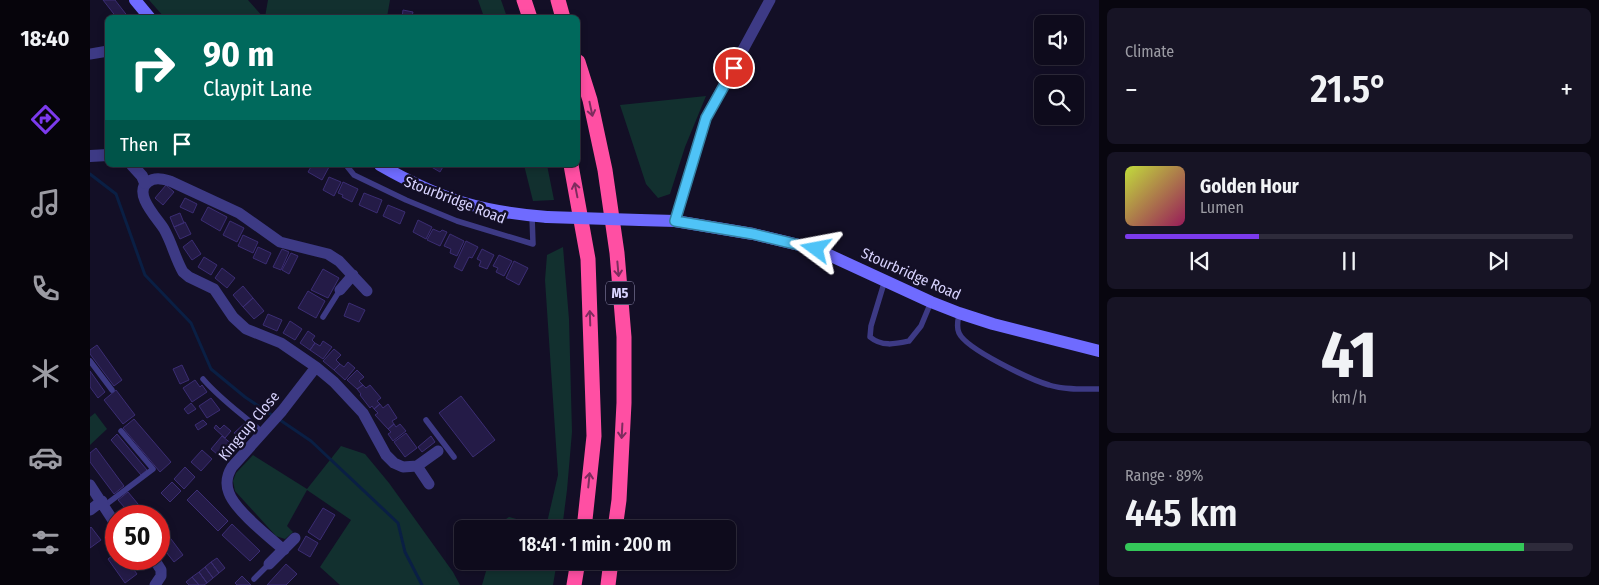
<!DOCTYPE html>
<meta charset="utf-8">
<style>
:root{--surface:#0e0b1c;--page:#171425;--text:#f1f3f6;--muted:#9b9ba3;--line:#2e2b3b;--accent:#7c3aed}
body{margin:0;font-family:"Fira Sans Condensed",sans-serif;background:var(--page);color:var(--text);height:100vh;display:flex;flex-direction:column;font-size:19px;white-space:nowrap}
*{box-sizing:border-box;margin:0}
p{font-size:16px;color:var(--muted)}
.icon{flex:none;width:28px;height:28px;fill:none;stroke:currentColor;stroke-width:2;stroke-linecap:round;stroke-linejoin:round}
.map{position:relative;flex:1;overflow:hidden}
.sheet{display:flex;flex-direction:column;gap:8px;padding:8px;background:#08060f;width:500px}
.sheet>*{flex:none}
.guide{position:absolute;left:15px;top:15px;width:475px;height:152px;border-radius:8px;box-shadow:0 2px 8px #0003,0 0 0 1px var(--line);background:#00695c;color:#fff;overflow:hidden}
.tools{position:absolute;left:944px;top:15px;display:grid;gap:10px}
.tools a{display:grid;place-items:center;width:50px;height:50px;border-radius:8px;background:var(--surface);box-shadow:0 2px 8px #0003,0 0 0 1px var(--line);font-size:25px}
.speed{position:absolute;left:15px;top:505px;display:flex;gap:10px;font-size:25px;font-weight:700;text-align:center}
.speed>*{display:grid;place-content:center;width:65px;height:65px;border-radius:50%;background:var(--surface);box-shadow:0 2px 8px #0003,0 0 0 1px var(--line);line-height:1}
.speed .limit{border:8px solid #d22;background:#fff;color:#111}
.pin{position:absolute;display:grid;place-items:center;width:42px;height:42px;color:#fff;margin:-21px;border:2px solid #fff;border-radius:50%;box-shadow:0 1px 5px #0007}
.me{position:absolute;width:55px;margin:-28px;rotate:283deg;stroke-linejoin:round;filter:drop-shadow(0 0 4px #0008)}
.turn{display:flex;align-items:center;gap:18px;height:105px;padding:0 15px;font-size:22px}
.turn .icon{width:65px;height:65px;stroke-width:2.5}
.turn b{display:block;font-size:35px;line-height:42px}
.then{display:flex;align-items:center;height:48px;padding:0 15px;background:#0003;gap:10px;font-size:19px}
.big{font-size:38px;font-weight:600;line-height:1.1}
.sheet .card{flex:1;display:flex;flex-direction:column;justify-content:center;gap:8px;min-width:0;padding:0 18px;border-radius:8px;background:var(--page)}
.sheet .dial{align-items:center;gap:0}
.dial b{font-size:65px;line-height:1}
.song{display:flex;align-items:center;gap:15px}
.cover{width:60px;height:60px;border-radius:8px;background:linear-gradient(135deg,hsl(70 70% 55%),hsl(330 70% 35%))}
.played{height:5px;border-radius:2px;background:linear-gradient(90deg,var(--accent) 30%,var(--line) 30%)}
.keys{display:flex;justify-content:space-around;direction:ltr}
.heat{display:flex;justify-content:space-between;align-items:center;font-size:28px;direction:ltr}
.charge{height:8px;border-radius:4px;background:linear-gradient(90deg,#34c759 89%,var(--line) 0)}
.trip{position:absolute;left:364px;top:520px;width:282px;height:50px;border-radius:8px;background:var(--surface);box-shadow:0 2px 8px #0003,0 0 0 1px var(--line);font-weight:600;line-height:50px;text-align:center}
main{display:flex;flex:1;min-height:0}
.menu{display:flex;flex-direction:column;width:90px;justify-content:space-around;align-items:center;background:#06040b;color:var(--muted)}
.menu .icon{width:35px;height:35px}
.menu .current{color:var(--accent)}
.menu b{font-size:22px;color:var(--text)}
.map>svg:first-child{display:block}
</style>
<main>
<nav class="menu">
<b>18:40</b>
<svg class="icon current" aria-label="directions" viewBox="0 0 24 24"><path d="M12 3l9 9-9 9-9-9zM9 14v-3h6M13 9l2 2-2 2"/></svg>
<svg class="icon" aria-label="music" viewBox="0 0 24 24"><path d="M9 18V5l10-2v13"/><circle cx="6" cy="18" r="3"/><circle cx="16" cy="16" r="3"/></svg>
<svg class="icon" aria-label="phone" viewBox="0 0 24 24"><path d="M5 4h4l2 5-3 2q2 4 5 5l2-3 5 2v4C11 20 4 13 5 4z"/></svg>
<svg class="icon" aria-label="climate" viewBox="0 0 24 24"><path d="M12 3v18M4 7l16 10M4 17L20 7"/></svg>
<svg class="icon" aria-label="car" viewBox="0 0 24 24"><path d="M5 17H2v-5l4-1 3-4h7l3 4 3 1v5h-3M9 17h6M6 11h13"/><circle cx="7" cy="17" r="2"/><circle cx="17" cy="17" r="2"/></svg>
<svg class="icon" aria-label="filters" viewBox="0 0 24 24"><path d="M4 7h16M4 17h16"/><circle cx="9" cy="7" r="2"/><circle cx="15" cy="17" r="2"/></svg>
</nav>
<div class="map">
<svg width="1009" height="585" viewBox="0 0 1009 585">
<rect width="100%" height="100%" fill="#130f26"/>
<path fill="#12302f" d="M59 0H158L173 17H74Z
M178 0H300L297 17H175Z
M388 0H411L417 17H394Z
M616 96 595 147 580 194 568 198 556 184 530 105Z
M434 165H457L464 200 443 201Z
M473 247 479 319 482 432 477 490 472 529H408L410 523 419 517 456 527 468 475 455 280 457 255Z
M5 413 17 429 0 445V417Z
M251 446 275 454 299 483 363 572 370 585H250L230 567 261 520 217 490 197 526 203 532 195 539 186 536 145 491 143 481 146 473 163 455 217 489Z
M399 561H467L463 585H392Z"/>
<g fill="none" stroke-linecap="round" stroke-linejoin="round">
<path stroke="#0a1f44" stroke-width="3" d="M0 174 26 194 55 275 101 323 121 369 155 397 182 415
M190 420 221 441 308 523 315 552 332 585"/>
</g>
<path fill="#241b47" stroke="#3b2d73" d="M13 0H25L39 18H27Z
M313 10 323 12 322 16 329 18H312Z
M222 165H235L239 167 232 180 218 172Z
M338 165H354L350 172Z
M239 177 251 182 244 196 233 190Z
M253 182 268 189 262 202 252 197 253 195 248 193Z
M76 185 84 192 73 205 65 198Z
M274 193 292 200 287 213 269 205Z
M95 198 107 204 103 213 90 207Z
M298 205 315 212 310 224 293 216Z
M118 207 137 217 130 231 111 220Z
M90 213 94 223 84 227 80 217Z
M328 220 342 227 336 239 323 232Z
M140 221 154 228 147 242 133 235Z
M95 222 101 234 90 239 84 227Z
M343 229 350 232 352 230 357 232 350 246 337 240Z
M360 234 374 241 367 256 360 253 361 249 354 246Z
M153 235 168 242 163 253 148 246Z
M102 240 111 254 102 260 93 247Z
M376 241 388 247 382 258 379 257 372 271 364 267Z
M168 247 181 253 176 264 163 258Z
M192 249 199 252 191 270 183 267Z
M392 249 404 255 397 269 389 266 391 261 387 259Z
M201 253 208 256 199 274 192 270Z
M409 255 422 261 414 276 406 272 408 268 403 266Z
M114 257 127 265 121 275 108 267Z
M424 261 438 268 429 285 416 278Z
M132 268 145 278 137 288 125 278Z
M233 269 249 278 238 298 221 290Z
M153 286 163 298 153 307 143 295Z
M218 291 235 301 226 318 208 308Z
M163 298 174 311 164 319 153 307Z
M259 303 275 310 269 322 254 316Z
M178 314 192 320 187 331 173 325Z
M200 321 212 329 205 340 193 333Z
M218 331 225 336 222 340 225 343 220 350 210 343Z
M233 341 242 347 233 359 220 350 225 343 230 346Z
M7 345 32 380 24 386 0 354V350Z
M244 349 251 355 246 360 250 364 244 370 233 361Z
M258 362 265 368 255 380 244 370 250 364 254 367Z
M92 365 99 380 90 384 83 369Z
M267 370 274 377 269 381 273 385 267 389 257 380Z
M0 371 15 392 8 398 0 387Z
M105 380 110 387 112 385 117 392 102 402 93 388Z
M273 385 276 388 280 385 291 398 287 401 290 404 284 409 282 406 280 408 270 395 271 394 267 389Z
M26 390 45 415 33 424 14 400Z
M371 396 405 440 383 457 349 413Z
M121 398 130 410 117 418 109 406Z
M101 403 106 409 98 414 94 409Z
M290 404 293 408 298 404 307 418 302 421 304 424 298 429 285 415 288 413 284 409Z
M44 419 81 462 70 472 33 428Z
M113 420 117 424 108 430 105 425Z
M155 423 161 429 150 440 144 433Z
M304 424 306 427 310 424 316 431 303 441 298 434 301 432 298 429Z
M126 425 130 429 134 425 141 431 135 438 124 428Z
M316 433 327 448 315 457 304 442Z
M27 434 57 470 51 475 21 440Z
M132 436 143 445 136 453 139 456 134 460 121 449Z
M341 436 345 442 332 452 328 447Z
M6 448 34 486 24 494 0 462V453Z
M112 450 122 459 111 471 101 462Z
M95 467 105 477 94 489 84 479Z
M82 482 91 491 80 502 71 493Z
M107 490 138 521 128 531 97 500Z
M38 492 58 516H42L28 500Z
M233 508 245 515 230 540 218 532Z
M142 524 170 551 160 561 132 535Z
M1 527 11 540 0 548V528Z
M75 531 93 555 84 562 69 543V536Z
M216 536 228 543 220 557 208 550Z
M26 553V559H36L47 574 35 583 18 559Z
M127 558 135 568 129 573 121 562Z
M121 562 129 573 123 578 115 567Z
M196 564 207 574 196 585H177Z
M115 567 123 578 117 583 109 572Z
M109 572 117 583 114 585H109L102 577Z
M152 576 161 585H147L145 583Z
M102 577 109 585H99L96 582Z"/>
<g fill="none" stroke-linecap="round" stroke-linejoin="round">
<path stroke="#3d3a85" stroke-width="5.5" d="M256 165 264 175 316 200 367 221 443 244 442 216
M795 280 781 326 780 337C792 347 805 344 819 341L831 326 841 302
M869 314C868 320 866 327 869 333 876 349 941 380 959 385 975 390 993 389 1009 389
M233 317 250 290
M0 361 22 390
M113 379C130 399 152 414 172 432
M336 420 364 457
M14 506 63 469 31 431
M164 579 179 564"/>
<path stroke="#3d3a85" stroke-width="11" d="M0 54 18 51
M585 221 616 118 680 0
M250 290 263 275
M277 291 249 261 238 254 190 242 149 213 80 181C72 179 65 177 58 182 42 193 68 219 74 229 82 243 85 258 93 272L99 277 124 289 143 317 156 329 191 343 226 367 244 382 273 413 296 455 304 463 313 467 327 466 348 451
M327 466 339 484
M0 485 26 525
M0 510 12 501
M194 550C179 537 145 510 139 493 135 483 137 475 142 467L192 411 226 367
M64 559 71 570V576L65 585
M179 564 205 538"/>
<path stroke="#3d3a85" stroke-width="12" d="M0 156 18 155
M42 165 52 176 55 183"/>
<path stroke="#6f6bff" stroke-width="12" d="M45 0 60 18
M290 165C316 180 345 194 374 203 398 210 432 215 457 217
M550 220 585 221 663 234 726 249 841 302 869 313 903 324 1009 351"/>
<path stroke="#ff4fa3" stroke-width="15" d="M434 0 440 18
M468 0 473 18
M488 62 500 100 515 170 527 253 534 337V403L529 500 525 529
M481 165 498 259 504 436 494 529
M484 585 488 561
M518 585 521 561"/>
<path stroke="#6f6bff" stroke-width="12" d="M457 217 550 220"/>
</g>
<defs><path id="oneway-shaft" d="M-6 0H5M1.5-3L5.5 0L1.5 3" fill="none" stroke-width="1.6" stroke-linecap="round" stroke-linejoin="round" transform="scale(1.25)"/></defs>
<g stroke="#7d2c5e">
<use href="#oneway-shaft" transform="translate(501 109) rotate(78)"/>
<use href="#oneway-shaft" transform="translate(486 190) rotate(-101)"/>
<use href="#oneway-shaft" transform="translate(528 269) rotate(85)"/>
<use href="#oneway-shaft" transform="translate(500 318) rotate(-92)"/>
<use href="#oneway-shaft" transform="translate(532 431) rotate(93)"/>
<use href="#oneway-shaft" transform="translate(499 480) rotate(-84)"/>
</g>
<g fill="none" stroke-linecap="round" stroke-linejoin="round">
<g stroke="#337fa1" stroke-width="12">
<path id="route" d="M644 68 616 118 585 221 663 234 726 249"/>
</g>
<use href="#route" stroke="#4fc3f7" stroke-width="9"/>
</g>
<g text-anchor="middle" stroke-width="5" stroke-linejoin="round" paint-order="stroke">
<rect fill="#130f26" stroke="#9e99be" stroke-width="1" x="516" y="281.5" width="28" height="23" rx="4"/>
<g font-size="14" font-weight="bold" fill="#d9d4ff">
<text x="530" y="298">M5</text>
</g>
<g font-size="15" fill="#d9d4ff" stroke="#130f26">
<text transform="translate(365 200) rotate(21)" y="5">Stourbridge Road</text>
<text transform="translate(821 274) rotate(24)" y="5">Stourbridge Road</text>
<text transform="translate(159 426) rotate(-50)" y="5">Kingcup Close</text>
</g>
</g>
</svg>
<div class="tools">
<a><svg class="icon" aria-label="sound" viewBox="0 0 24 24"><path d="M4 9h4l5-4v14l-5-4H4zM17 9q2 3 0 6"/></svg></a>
<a><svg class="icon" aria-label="search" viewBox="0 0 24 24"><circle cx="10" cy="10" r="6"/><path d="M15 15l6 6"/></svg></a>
</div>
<div class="speed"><div class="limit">50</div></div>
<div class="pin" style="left:644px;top:68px;background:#d93025"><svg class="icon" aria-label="arrive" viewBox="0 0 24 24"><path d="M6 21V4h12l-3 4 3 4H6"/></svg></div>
<svg class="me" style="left:726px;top:249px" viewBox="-20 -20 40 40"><path d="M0-17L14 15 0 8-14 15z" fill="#4fc3f7" stroke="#fff" stroke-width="4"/></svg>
<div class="trip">18:41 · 1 min · 200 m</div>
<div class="guide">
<div class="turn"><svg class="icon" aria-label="right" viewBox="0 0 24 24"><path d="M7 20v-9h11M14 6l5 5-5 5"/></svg><div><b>90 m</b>Claypit Lane</div></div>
<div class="then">Then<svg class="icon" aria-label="arrive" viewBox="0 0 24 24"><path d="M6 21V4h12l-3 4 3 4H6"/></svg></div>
</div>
</div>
<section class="sheet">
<div class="card"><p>Climate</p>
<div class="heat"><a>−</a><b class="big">21.5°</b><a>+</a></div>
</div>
<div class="card">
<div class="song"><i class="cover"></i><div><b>Golden Hour</b><p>Lumen</p></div></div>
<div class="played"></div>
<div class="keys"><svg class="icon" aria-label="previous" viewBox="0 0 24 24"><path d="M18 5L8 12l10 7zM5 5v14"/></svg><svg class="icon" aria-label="pause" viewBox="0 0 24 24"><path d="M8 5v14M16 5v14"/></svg><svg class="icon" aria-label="next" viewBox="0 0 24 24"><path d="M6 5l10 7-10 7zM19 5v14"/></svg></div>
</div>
<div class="card dial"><b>41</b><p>km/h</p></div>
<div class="card"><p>Range · 89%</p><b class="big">445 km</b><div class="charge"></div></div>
</section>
</main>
